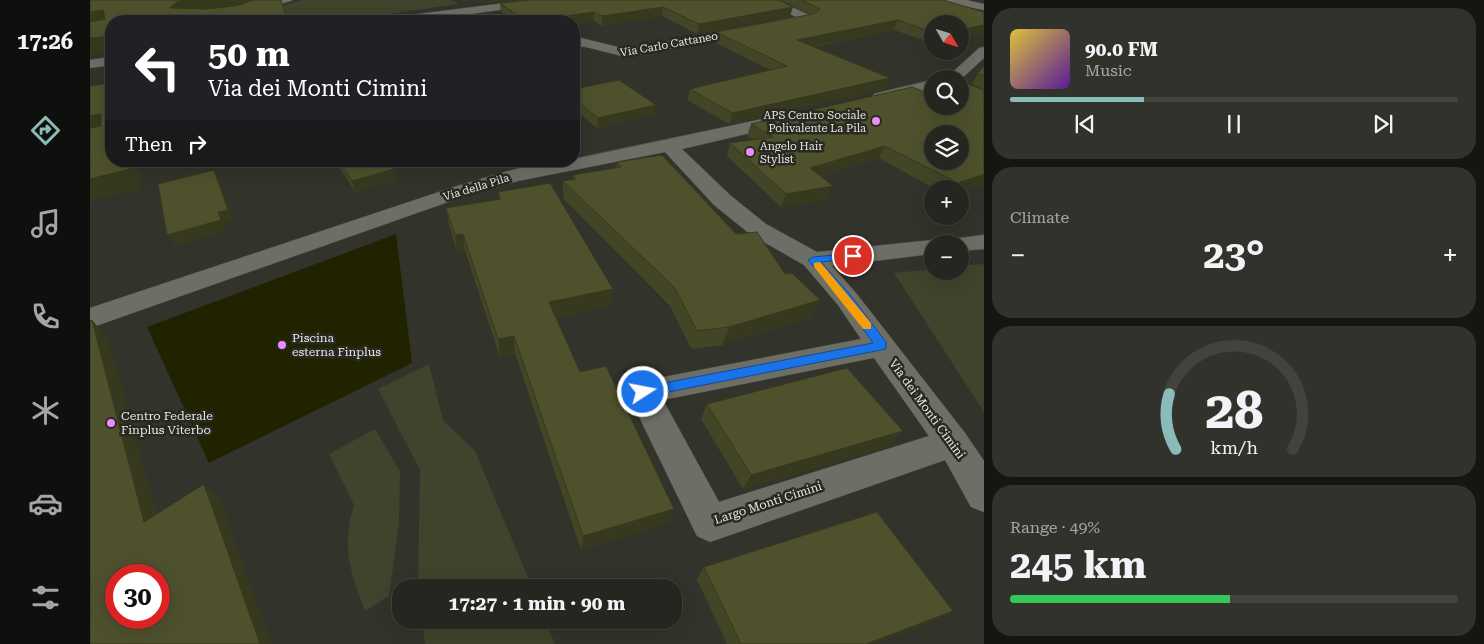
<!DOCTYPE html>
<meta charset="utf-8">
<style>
:root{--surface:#262620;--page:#32322d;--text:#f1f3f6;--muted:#a4a5a5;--line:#42433e;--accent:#8bbbb9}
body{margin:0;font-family:"Roboto Serif",serif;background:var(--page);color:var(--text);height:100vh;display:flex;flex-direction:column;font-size:19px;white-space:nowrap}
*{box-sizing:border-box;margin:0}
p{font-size:16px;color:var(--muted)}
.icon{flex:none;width:28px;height:28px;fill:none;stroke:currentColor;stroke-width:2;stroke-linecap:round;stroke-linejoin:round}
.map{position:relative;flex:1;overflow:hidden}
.sheet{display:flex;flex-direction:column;gap:8px;padding:8px;background:#151512;width:500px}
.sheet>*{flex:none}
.top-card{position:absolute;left:15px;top:15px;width:475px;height:152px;border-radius:20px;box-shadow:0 5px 20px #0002,0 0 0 1px var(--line);background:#202124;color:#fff;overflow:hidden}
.needle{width:32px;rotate:129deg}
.tools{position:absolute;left:834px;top:15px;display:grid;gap:10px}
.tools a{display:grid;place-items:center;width:45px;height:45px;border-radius:50%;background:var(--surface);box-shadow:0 5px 20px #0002,0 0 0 1px var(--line);font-size:25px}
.speed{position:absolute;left:15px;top:564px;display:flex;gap:10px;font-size:25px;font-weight:700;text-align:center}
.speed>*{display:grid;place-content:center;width:65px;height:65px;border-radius:50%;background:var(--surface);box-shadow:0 5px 20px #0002,0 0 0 1px var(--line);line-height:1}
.speed .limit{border:8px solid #d22;background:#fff;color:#111}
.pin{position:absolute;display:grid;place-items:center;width:42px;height:42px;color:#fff;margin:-21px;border:2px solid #fff;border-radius:50%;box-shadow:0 1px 5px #0007}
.me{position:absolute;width:55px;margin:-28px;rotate:79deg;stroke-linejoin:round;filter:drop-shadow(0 0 4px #0008)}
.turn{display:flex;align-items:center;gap:18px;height:105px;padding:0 20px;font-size:22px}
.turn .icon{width:65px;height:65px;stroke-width:2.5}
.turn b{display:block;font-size:35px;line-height:42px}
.then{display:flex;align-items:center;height:48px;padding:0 20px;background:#0003;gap:10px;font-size:19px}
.big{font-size:38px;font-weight:700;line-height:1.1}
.sheet .tile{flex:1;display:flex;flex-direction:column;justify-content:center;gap:8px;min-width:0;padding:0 18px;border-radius:20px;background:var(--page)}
.sheet .dial{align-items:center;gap:0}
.dial svg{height:130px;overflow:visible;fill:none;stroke:var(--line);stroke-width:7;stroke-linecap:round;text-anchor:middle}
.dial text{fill:var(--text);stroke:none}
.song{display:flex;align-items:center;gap:15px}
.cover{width:60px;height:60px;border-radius:8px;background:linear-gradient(135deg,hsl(50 70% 55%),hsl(270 70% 35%))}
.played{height:5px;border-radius:2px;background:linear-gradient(90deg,var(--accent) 30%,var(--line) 30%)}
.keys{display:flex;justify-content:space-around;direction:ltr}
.heat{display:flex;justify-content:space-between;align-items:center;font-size:28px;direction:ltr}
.charge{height:8px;border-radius:4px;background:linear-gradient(90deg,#34c759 49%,var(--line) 0)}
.trip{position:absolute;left:302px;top:579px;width:290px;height:50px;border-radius:20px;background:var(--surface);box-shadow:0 5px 20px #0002,0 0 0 1px var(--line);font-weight:700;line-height:50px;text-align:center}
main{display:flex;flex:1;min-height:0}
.menu{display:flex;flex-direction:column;width:90px;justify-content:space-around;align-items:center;background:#0f0f0d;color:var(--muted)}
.menu .icon{width:35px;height:35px}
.menu .selected{color:var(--accent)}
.menu b{font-size:22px;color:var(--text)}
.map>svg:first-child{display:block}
</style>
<main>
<nav class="menu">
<b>17:26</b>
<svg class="icon selected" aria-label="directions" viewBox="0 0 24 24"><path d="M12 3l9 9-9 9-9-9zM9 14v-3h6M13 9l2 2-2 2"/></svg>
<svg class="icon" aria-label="music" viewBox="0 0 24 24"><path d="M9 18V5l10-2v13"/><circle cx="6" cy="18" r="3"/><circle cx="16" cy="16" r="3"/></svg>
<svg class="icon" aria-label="phone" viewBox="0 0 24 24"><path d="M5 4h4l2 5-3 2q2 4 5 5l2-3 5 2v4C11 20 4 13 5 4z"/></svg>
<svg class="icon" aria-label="climate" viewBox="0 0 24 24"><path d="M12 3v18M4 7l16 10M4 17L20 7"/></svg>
<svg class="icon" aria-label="car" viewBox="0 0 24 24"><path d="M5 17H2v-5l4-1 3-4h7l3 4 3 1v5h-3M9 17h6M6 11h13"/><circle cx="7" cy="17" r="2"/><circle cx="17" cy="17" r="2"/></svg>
<svg class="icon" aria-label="filters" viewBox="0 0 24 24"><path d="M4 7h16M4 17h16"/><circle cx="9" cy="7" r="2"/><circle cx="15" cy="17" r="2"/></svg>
</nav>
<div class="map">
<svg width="894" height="644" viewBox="0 0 894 644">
<rect width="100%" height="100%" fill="#32332b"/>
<path fill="#41432c" d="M212 0H362L369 4 249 21H163L159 15Z
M894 264V412L804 273 842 269V271H870V266Z
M339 364 353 420 385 451 442 587H328L330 470 288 389Z
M285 429 310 471 309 523 299 596 275 611C260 571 251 548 264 505L239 454Z
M332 620H455L465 644H335Z"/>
<path fill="#212300" d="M306 234 322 363 119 463 57 327Z"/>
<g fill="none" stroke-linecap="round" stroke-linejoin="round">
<g stroke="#4f5049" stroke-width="1">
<path id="street" d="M185 0H203L151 18 122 21H88L94 17 150 11Z
M493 0 487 3 431 7 329 21H298L304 17 431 1Z
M671 0H687L725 18 719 22 536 57 496 47 484 46V38H491L536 49 706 17Z
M852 0H876L894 4V10L854 2Z
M894 47V58L870 80 855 79 889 48Z
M21 57V65L0 68V60Z
M842 80V90L790 102 782 97 784 94Z
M697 114 703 115 706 119 703 123 592 149 640 195 676 224 727 252 842 240 850 242 852 244H842V254L742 266 766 293 875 433 894 461V512L881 507 855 460 620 542 607 536 537 392 542 383 771 339 748 305 714 265 660 234 624 205 575 152 428 181 378 195 0 328V308L364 187C402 176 443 161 484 161V159ZM784 358 839 436 629 502 573 400Z
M894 235V249L870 251V244H858L862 239Z"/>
</g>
<use href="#street" fill="#6d6e65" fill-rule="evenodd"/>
</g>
<path fill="#434626" d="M689 0 700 16 607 34 572 16 512 26 504 21H424L411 12 410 3Z
M691 0H853L842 24V43L804 30 723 47 800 78 795 89 639 124 597 100 600 89 680 70 624 42 626 32 720 15Z
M894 66V184L870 192V189H845L789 158 730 176 737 199 691 207 637 156 640 143 664 140 657 136 661 124 842 106 890 88 882 84 888 73Z
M484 89 564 115 507 128 484 109Z
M245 161H307L309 171 305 172 307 179 265 192Z
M527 162 646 234 695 274 730 300 721 317 632 345 601 349 580 306 473 198V181L483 179V175L526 168Z
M408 192 523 289 520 306 466 318 490 372 584 509 578 523 491 550 425 353 410 357 375 251 367 252 359 225 356 208 409 199Z
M617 404 799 446 653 489 611 419Z
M614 567 843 621 784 644H637L607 579Z"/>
<path fill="#37391f" d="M99 0H183L88 21 80 8 88 1Z
M399 0H424L399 3Z
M573 7 572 16 512 26V16Z
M703 7 700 16 607 34 609 24Z
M13 10 21 24 0 28V12Z
M504 12V21L484 24V21H442Z
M808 20 804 30 704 50 707 40Z
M894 25V33L870 39V30Z
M21 36V52L0 55V38Z
M800 78 795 89 639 124 642 113Z
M566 105 564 115 507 128 508 118Z
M11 114 21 130 0 136V116Z
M795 146 789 158 715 180 720 168Z
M39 161H48L52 188 0 201V179Z
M157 161H187L160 168Z
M305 161H307L309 171 305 172 307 179 265 192 262 181 300 163Z
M124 170 130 181 143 221 134 223 137 231 84 246 77 235 128 212Z
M894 174V184L870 192V189H864L868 183Z
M743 186 737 199 691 207 696 194Z
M373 234 375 251 367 252 365 235Z
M523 289 520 306 458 320 459 302Z
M730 300 721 317 632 345 639 327Z
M2 320 18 339 74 538 54 522Z
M424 336 425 353 410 357 408 339Z
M813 431 799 446 653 489 661 475Z
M114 484 130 500 182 644H170Z
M584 509 578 523 491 550 493 536Z
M863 611 843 621 784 644H776Z"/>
<path fill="#4e512c" stroke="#37391f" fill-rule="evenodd" d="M0 0H99L88 1 80 8 116 9 146 6 164 0H191L198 21H21V36L0 38V22L15 19 13 10 0 12Z
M441 0H689L703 7 609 24 573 7 512 16 504 12 442 21H436L410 3Z
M711 0H853L894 12V25L870 30V24H842V32L808 20 707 40 800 78 642 113 600 89 697 66 626 32 723 14 730 9Z
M894 66V76L888 73Z
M529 80 566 105 508 118 484 99V89Z
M21 83V161H39L40 169 0 179V128L11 126V114L0 116V86Z
M878 84 894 90V174L868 183 795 146 720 168 743 186 696 194 640 143 683 137 661 124 822 87 842 95V106H870V89L874 88ZM842 134H870V161H842Z
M572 155 646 234 667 232 695 274 702 273 730 300 639 327 607 331 585 288 473 181 486 179 483 175 531 167 527 162Z
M249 161H305L300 163 304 169 262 181Z
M124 170 138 210 128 212 131 220 77 235 68 184Z
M460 183 523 289 459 302 490 372 516 366 584 509 493 536 424 336 408 339 373 234 365 235 356 208 411 199 408 192Z
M2 320 54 522 114 484 170 644H0V321ZM26 575H69V618H26Z
M757 368 813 431 661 475 617 404Z
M787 512 863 611 776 644H651L614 567Z"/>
<path fill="#1a73e8" stroke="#114b97" d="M763 253 767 254V258L731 262 761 296 796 342V349L553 397 549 396 547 392 553 387 783 343 754 302 718 260 723 257Z"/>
<path fill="#f59e0b" d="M728 262 731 263 781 323V329H773L724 267V263Z"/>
<g fill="#ec8cfb" stroke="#282921" stroke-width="2">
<circle cx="786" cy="121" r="5"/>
<circle cx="660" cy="152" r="5"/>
<circle cx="192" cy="345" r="5"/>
<circle cx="21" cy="423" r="5"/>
</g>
<g text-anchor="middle" stroke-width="5" stroke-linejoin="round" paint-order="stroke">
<g font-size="11" fill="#e7e8e3" stroke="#282921">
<text transform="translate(579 44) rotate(-10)" y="4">Via Carlo Cattaneo</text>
<text transform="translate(386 187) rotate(-17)" y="4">Via della Pila</text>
</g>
<g font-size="11" fill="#e7e8e3" stroke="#282921" text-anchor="end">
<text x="776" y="119">APS Centro Sociale<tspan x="776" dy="13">Polivalente La Pila</tspan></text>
<text x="670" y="150" text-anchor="start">Angelo Hair<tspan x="670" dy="13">Stylist</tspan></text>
</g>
<g font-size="12" fill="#e7e8e3" stroke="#282921" text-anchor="start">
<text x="202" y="342">Piscina<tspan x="202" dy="14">esterna Finplus</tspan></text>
<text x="31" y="420">Centro Federale<tspan x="31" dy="14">Finplus Viterbo</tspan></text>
</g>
<g font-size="12" fill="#e7e8e3" stroke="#282921">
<text transform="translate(837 409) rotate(54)" y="4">Via dei Monti Cimini</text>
<text transform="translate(678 503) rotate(-18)" y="4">Largo Monti Cimini</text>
</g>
</g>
</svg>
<div class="tools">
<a><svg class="needle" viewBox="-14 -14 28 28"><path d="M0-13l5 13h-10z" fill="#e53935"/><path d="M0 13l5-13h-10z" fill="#a4a5a5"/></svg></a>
<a><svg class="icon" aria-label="search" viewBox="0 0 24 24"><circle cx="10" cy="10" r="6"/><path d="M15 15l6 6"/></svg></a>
<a><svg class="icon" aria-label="layers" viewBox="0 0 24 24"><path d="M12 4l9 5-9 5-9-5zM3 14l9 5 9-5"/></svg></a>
<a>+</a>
<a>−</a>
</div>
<div class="speed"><div class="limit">30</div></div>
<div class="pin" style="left:763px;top:256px;background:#d93025"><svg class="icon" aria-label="arrive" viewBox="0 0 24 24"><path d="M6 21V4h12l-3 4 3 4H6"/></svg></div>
<svg class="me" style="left:553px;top:392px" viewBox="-20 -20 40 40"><circle r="17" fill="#1a73e8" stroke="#fff" stroke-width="3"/><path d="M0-11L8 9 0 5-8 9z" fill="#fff"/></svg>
<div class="trip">17:27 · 1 min · 90 m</div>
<div class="top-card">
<div class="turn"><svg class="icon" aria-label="left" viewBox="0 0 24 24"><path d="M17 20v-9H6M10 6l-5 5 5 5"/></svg><div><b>50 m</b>Via dei Monti Cimini</div></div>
<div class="then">Then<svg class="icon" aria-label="right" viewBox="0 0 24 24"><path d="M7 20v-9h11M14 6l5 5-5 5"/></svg></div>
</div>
</div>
<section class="sheet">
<div class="tile">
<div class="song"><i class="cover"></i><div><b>90.0 FM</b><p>Music</p></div></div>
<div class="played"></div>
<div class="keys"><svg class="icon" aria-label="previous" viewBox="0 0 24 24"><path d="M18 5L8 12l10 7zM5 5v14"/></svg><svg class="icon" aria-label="pause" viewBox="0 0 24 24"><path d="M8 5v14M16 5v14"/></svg><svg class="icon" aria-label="next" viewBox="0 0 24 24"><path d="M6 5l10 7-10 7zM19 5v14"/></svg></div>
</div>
<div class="tile"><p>Climate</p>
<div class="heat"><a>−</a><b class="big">23°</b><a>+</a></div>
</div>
<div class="tile dial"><svg viewBox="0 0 100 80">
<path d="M14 69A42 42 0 1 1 86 69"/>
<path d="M14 69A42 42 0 0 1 10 35" stroke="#8bbbb9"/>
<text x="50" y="56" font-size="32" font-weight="700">28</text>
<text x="50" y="72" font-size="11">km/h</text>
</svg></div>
<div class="tile"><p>Range · 49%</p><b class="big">245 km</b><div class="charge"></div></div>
</section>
</main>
